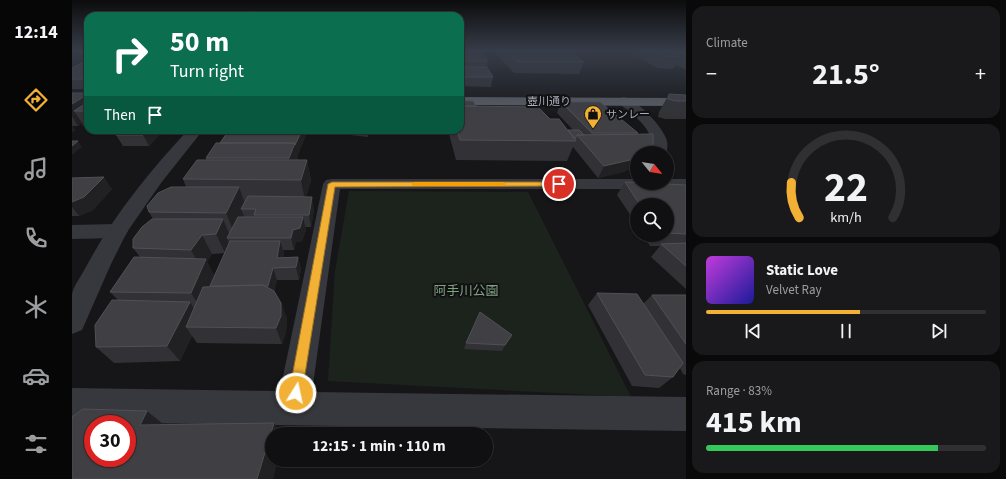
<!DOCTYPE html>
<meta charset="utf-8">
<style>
:root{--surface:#101012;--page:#19191b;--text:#f1f3f6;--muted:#9c9d9f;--line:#303032;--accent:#f2b134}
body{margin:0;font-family:"Source Sans 3","Noto Sans JP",sans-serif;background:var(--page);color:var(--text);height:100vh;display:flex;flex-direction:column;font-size:15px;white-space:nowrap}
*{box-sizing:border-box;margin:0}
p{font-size:13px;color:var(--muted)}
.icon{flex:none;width:22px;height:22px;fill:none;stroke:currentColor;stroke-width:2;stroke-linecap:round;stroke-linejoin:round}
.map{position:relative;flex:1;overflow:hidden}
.panel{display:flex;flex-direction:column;gap:6px;padding:6px;background:#09090a;width:320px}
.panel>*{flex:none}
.guide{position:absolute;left:12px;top:12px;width:380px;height:122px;border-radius:12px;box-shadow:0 1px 3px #0004,0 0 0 1px var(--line);background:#0b6e4f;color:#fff;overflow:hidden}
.needle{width:26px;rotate:120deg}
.tools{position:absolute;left:558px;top:146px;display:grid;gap:8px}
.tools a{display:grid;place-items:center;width:44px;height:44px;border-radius:50%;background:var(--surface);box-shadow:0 1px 3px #0004,0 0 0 1px var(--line);font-size:20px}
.speed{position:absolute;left:12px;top:415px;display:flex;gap:8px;font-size:20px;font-weight:700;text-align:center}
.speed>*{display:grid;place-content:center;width:52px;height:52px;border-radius:50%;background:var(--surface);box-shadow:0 1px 3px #0004,0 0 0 1px var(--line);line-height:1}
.speed .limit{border:6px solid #d22;background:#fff;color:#111}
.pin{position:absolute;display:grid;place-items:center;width:34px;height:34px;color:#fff;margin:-17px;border:2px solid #fff;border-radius:50%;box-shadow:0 1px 4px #0007}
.me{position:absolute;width:44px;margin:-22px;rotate:10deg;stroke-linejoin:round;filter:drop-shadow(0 0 3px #0008)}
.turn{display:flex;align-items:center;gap:14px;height:84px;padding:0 20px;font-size:18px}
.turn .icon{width:52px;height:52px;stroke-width:2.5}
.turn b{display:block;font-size:28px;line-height:34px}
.then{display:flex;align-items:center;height:38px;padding:0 20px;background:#0003;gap:8px;font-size:15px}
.big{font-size:30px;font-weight:700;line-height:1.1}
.panel .card{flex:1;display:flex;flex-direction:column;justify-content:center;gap:6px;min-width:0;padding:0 14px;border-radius:12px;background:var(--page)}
.panel .dial{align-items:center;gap:0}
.dial svg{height:104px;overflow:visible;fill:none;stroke:var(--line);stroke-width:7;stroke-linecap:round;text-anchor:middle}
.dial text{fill:var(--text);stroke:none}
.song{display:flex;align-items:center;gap:12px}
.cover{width:48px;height:48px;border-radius:6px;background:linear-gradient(135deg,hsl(290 70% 55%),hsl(240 70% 35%))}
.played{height:4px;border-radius:2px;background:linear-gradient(90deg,var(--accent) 55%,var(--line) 55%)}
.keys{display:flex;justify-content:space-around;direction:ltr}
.heat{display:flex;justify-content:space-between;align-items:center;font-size:22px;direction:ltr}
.charge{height:6px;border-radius:3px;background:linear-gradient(90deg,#34c759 83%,var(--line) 0)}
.trip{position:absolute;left:193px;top:427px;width:228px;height:40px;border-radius:20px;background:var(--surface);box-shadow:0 1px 3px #0004,0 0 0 1px var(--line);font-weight:700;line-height:40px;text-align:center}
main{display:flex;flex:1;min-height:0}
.dock{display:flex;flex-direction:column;width:72px;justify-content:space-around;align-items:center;background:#060607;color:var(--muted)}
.dock .icon{width:28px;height:28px}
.dock .current{color:var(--accent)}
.dock b{font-size:18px;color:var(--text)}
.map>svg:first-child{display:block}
</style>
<main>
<nav class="dock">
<b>12:14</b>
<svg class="icon current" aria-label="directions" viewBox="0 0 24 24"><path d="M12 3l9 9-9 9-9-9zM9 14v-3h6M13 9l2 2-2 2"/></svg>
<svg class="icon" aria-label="music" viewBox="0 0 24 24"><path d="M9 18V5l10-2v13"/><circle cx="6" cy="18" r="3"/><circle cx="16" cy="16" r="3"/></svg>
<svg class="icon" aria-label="phone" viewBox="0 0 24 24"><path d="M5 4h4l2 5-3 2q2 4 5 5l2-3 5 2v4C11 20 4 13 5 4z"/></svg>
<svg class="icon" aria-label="climate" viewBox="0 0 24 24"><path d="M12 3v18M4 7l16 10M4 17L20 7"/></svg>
<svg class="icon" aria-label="car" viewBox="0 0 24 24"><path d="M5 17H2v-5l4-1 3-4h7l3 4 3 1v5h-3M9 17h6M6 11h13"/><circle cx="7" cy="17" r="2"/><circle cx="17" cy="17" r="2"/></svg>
<svg class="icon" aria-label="filters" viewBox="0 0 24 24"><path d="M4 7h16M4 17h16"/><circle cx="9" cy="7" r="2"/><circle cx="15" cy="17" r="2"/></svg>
</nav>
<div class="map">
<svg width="614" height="479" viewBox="0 0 614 479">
<rect width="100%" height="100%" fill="#161618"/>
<path fill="#1c231d" d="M277 191 456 192 559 397 256 381 263 271Z"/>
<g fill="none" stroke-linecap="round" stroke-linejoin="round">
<path fill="#37383d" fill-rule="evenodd" d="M552 97C565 100 589 125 594 138 596 143 596 148 594 153H578C586 131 562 116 548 104L546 101 548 98Z
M260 179H565V183H595V179H614V189H268L240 392 614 397V431L0 422V388L208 391 251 184 254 180Z
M45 224 53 226 56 231 53 236 45 238 0 239V225Z"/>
<path fill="#37383d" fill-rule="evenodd" d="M116 130H131L89 183 55 232 39 264 10 330 0 334C0 322 0 306 0 294 2 285 10 275 14 267 41 216 77 172 116 130Z"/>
<path fill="#5b5e65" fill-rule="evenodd" d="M388 97 614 98V106L388 105Z"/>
</g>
<path fill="#323236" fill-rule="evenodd" d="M388 51 416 61 415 67 421 77 419 87 390 86 388 82Z
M425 51H497L512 62 507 74 442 73 424 54Z
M560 51H614V70L604 65 601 69 585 68 559 53Z
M16 60V89H0V68Z
M0 93H16V126H11L10 123 6 126H0L3 130 0 132Z
M597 94 614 95V119H593L586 117 587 112Z
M489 102 566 133V134L581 144 576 153H565L563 167 551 172 526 178 501 147 495 161 384 160 376 130H388L404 106 478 119 495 130H501L485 113Z
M92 130 77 146H51L44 135Z
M148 130H255L254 133 234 132V135L225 157 226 160H235L239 181 234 197 242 210 239 227H233L234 230 230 241 224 242 222 250H211L212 253 211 257H226L229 269 227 280H205L202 292 209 303 215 319 214 332 210 344 125 343 120 336 108 361 42 363 24 347 46 300 38 292 68 257 61 248 81 219 77 212 114 187 111 179 134 160V158L148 143 155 133H149ZM153 253 142 276 135 262 140 254Z
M267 130H296V137L278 135 276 131Z
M300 130H364L363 135H340L339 130H327L326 135H300Z
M0 178 40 189 21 210 7 216H0Z
M553 182 614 185V289L579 257 588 246H578L571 235H595V205H565V225L545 195Z
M525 293 571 304 580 295H614V375L611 374 608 368 601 377 587 388 560 386 516 305Z
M437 341 430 351 392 349 394 343Z"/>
<path fill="#212124" d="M16 94V111H2L10 123 6 126 0 116V104Z
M0 125 3 130 0 132Z
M76 130H92L77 146 71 135Z
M230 130H234V135L225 157 226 161 221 177 217 158 223 143Z
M6 141 10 147 0 155V146Z
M565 157V166L563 167 551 172 526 178 532 166Z
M235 160 239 181 233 201 229 180Z
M32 177 40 189 21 210 7 216 0 207V202Z
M167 187 175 209H169L172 216 163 235 154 213Z
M240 197 242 210 239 227 237 215Z
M231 217 234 230 230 241 224 242 222 250 219 238 221 230Z
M151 219 159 238H155L157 243 153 253 144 234Z
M130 235 140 254 135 262 144 278 131 312 119 293 129 269 119 250Z
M208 241 212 253 210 267 205 258Z
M226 257 229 269 227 280 224 267Z
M201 268 205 280 200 299 196 286Z
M118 302 128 318 114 327 120 336 108 361 95 346Z
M209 303 215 319 214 332 210 344 204 328Z
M440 335 437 341 430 351 433 345Z
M75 411 96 428 68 425Z
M202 423 209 434H200V460H206L201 479H185Z"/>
<path fill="#3f3f44" stroke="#4f5156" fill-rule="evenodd" d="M388 51H410L416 61H388Z
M435 51H497L512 62H445Z
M581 51H614V55L610 53H601L608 57H591Z
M15 60H16V79H0V68Z
M388 67H415L421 77H391L388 69Z
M0 93H16V94L0 104Z
M597 94 614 95V101H604L596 99Z
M388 101H401L404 106H388Z
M16 102V111H2Z
M489 102H528L566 133H520Z
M388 106 466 107 478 119H487L504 141 388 140 385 130H388Z
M50 130H76L71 135H44Z
M157 130H230L223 145V143H148Z
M496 130H507L512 135H505L503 139Z
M581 134V144L578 150 573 153H565V157L558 160 532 166 505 135Z
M0 141H6L0 146Z
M144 143H223L217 158H134Z
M125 160H235L229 180 111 179Z
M32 177 12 197 0 202V178Z
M553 182 614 185V234L595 233V205H568Z
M99 187H167L154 213 77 212 75 206 86 193Z
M176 196 240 197 237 215H182L184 209H169Z
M166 217H231L228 228 221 230 219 238H155Z
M80 219H151L144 234 130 235 119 250 61 248V239L70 227Z
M158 241H208L205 258 226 257 224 267 201 268 196 286H193L191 285 138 286Z
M614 243V266L589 244Z
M62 257 134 259 119 293 38 292Z
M191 285 202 291 209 303V316L204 328 114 327 131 287Z
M525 293 565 294 611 363 601 377 573 375Z
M580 295H614V344Z
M40 300 118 302 95 346 24 347 23 325Z
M408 312 440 335 433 345 394 343Z
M11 409 75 411 68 425 202 423 185 479H0V417ZM21 424H55V458H21Z"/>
<linearGradient id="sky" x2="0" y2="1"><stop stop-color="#0c0c0d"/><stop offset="0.43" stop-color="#363c48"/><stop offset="1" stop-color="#363c48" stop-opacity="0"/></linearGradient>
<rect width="614" height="118" fill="url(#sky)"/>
<path fill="#f2b134" stroke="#9d7322" d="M260 182H487L491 184 487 186 263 187 230 393 229 397 224 399 219 397 217 393 256 184Z"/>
<path fill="#f59e0b" d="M343 182H431L434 184 431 186H340V183Z"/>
<defs>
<g id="shop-pin" transform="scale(0.9)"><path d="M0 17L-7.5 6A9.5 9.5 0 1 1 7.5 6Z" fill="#f2b134" stroke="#111113"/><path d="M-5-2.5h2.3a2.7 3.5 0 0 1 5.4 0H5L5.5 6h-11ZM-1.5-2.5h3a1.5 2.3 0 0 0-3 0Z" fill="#111"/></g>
</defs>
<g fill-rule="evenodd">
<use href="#shop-pin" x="521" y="114"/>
</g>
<g text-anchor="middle" stroke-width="4" stroke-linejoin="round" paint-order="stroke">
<g font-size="11" fill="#a8adb8" stroke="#111113">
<text x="477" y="105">壺川通り</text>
</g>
<g font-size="11" fill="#a8adb8" stroke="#111113" text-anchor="start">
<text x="534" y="118">サンレー</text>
</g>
<g font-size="13" fill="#7fa381" stroke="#111113">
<text x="394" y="295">阿手川公園</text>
</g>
</g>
</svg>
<div class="tools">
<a><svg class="needle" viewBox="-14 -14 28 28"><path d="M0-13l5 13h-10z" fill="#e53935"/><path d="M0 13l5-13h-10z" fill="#9c9d9f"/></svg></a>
<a><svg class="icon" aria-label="search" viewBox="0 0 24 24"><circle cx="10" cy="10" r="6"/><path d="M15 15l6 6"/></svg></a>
</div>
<div class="speed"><div class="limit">30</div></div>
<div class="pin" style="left:487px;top:184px;background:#d93025"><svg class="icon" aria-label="arrive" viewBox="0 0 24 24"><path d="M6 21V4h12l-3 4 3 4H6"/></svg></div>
<svg class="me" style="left:224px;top:393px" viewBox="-20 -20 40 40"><circle r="17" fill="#f2b134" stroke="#fff" stroke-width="3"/><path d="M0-11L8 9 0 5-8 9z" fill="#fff"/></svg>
<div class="trip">12:15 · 1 min · 110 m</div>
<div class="guide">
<div class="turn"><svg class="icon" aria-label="right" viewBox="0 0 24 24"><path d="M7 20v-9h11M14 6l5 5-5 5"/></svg><div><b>50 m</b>Turn right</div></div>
<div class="then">Then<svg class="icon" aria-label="arrive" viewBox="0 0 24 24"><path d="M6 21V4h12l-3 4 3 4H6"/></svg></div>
</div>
</div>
<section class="panel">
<div class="card"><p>Climate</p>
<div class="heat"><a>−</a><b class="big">21.5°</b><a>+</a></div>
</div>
<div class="card dial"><svg viewBox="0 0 100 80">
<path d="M14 69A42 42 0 1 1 86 69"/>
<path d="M14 69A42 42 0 0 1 8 42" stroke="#f2b134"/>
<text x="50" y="56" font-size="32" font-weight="700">22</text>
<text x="50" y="72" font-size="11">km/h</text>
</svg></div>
<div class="card">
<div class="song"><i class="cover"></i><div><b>Static Love</b><p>Velvet Ray</p></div></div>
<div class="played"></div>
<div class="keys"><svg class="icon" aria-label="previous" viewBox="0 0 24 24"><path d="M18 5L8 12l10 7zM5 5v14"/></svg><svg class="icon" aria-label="pause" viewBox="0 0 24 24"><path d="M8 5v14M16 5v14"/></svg><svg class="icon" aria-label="next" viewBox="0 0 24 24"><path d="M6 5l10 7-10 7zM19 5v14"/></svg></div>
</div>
<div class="card"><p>Range · 83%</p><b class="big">415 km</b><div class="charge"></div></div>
</section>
</main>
